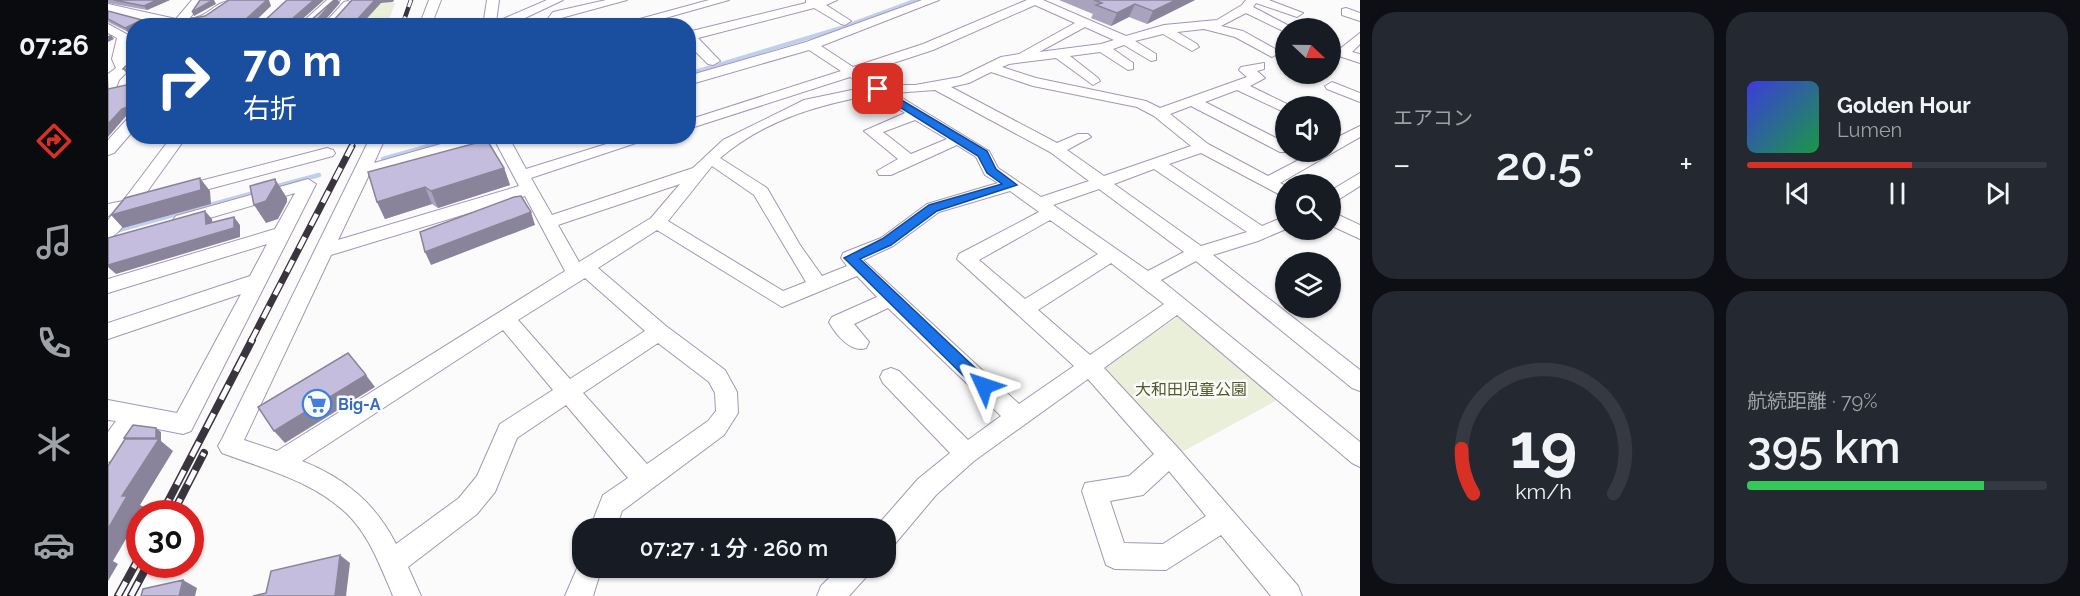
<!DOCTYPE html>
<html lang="ja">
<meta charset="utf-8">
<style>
:root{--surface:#171b24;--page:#242831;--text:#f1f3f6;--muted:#9ea1a6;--line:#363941;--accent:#d93025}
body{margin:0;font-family:Raleway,"Noto Sans JP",sans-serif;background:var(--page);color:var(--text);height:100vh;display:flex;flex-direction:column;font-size:22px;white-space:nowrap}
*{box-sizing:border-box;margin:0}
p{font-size:20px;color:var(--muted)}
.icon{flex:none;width:33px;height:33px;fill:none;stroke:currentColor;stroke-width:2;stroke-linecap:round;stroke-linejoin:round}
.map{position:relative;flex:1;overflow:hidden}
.sheet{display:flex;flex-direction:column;gap:12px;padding:12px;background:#0d0f14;width:720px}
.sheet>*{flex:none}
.guide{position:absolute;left:18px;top:18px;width:570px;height:126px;border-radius:24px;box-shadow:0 2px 4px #0004;background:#1a4fa0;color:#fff;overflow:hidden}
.needle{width:39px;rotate:112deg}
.tools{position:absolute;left:1167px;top:18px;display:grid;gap:12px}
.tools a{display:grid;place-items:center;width:66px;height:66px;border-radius:50%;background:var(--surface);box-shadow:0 2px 4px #0004;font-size:30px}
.speed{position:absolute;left:18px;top:500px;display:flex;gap:12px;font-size:30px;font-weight:700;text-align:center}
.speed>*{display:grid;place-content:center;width:78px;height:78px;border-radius:50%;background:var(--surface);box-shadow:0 2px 4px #0004;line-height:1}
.speed .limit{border:9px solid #d22;background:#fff;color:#111}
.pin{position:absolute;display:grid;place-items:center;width:51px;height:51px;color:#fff;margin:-26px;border-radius:12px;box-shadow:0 3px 9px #0006}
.me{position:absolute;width:66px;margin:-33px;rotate:312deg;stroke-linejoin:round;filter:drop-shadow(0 0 4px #0008)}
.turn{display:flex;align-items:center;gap:21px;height:126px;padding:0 18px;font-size:27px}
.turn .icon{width:78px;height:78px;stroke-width:2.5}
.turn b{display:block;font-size:42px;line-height:51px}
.big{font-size:45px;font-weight:600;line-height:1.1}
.sheet .widget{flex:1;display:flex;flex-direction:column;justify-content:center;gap:9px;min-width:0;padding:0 21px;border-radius:24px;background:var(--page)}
.sheet .dial{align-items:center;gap:0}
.dial svg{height:156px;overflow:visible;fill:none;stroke:var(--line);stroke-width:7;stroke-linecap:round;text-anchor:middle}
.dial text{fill:var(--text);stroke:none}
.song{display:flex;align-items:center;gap:18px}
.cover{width:72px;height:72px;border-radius:9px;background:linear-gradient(135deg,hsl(240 70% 55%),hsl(140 70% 35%))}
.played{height:6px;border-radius:3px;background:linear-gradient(90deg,var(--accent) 55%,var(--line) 55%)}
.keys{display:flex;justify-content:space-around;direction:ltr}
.heat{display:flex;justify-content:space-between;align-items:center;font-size:33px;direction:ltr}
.charge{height:9px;border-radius:4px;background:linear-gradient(90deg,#34c759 79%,var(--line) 0)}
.sheet .tiles{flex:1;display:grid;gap:12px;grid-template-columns:repeat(2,1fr)}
.trip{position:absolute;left:464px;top:518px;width:324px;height:60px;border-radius:24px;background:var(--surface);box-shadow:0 2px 4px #0004;font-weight:600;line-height:60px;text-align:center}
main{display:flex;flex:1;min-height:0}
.dock{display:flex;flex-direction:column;width:108px;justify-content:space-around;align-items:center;background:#090b0e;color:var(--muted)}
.dock .icon{width:42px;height:42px}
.dock .current{color:var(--accent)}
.dock b{font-size:27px;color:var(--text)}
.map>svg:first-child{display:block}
</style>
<main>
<nav class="dock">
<b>07:26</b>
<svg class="icon current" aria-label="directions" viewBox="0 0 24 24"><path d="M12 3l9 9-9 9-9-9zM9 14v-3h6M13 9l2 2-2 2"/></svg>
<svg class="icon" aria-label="music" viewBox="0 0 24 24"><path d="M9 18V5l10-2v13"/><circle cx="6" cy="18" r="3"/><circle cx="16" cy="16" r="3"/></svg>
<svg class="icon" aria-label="phone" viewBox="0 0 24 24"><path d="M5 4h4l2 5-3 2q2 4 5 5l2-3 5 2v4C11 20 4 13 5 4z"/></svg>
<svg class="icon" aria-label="climate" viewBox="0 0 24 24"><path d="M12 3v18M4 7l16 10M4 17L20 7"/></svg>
<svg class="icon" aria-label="car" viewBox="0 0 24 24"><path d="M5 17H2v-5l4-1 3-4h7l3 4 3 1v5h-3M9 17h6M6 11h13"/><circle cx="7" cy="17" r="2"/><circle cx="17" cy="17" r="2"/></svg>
</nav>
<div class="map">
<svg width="1252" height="596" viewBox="0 0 1252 596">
<rect width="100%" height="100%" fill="#fbfbfb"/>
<path fill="#e9efd9" d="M247 3H287L279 25 224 26Z
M1074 314 1175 397 1072 453 996 367Z"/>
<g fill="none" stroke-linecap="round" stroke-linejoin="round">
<path stroke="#bfd0ee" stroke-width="4" d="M580 74 736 27 809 0
M316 147 356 136"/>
<path stroke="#bfd0ee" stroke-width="4.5" d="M275 159 321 146
M166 187 211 175
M0 233 149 192"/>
<g stroke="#a596b4" stroke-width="2">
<path id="minor" d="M84 0H96L81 19C103 17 105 0 129 0 92 39 46 26 0 12V4L68 19Z
M219 0H232L204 26H190Z
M321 0H333L323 26H311Z
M379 0H391L388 22 439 0H455L400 26H375Z
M498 0H519L453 18 447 26H434L445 12Z
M601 0H621L529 26H506Z
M698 0H729L718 5 743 21 737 25 733 24 706 8 590 38 612 61 605 65 600 64 580 44V32L698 3Z
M814 0H831L713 46 745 67 815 44 919 0H935L1018 36 1056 25 1109 20 1134 5 1138 0H1161L1195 13 1189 17 1148 3 1145 7 1185 28 1175 31 1138 13 1113 26 1135 31 1169 50 1171 53 1164 57 1127 37 1096 29 1069 32 1089 44 1091 47 1084 51 1055 34 1027 41 1048 54V60L1043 61 1016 45 1005 49 1025 63V69L1020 70 992 52 962 56 990 78 992 81 985 85 948 58 901 64 894 67 928 78 1038 101 1052 108 1139 77 1131 70 1133 67 1156 63V69L1149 71 1157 78 1142 86 1183 106H1178V113L1129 90 1097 102 1178 143V152H1184H1172L1083 106 1062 114 1100 144 1160 176 1206 152H1222V141L1252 126V137L1172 183 1178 186V198L1093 153 1061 164 1154 226 1178 216V229L1150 241 1105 255 1252 370V391L1244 388 1088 261 1053 280 1252 442V467L1244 463 1069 315 996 368 1070 448 1190 586 1194 596H1163L1113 535 1058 570 1007 569 998 565 974 491 977 483 1021 476 1046 454 980 379 866 461 828 495 786 545 777 549V528L768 527 810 479 842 453 775 383 772 377 775 371 783 368 791 371 860 440 893 416 780 308 746 324 761 342 758 348C743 353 728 335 721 322L724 317 769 297 749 276 674 307 549 230 490 268 558 326 617 370 629 392 630 413 616 435 514 511 508 528H482L495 495 520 478 458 405 409 438 387 492 369 514 300 567 313 596H285C274 570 263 540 244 519 210 482 159 470 114 453L110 446 114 439 263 136H278L266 163 361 136H400L418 169 524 136H549L423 178 444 215 585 168 615 140 696 100 758 87 742 77 580 129V120L733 71 701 50 580 85V76L698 42ZM927 5 967 23 911 54 893 57 852 77 807 85H773L755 73 825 50ZM977 27 1006 40 993 44 931 52ZM883 72 925 86 1029 107 1046 116 1083 146 996 176 959 150 983 137 980 134H970L949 143 843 87 861 83ZM827 90 942 152 981 181 933 197 890 168 881 151 786 93ZM768 94 797 113 756 131 790 159 769 171 771 175H783L849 145 868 157 877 175 890 183 819 204 773 238 735 253 733 258 739 266 714 276 692 245 659 188 612 158C658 119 710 105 768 94ZM807 120 839 139 803 154 775 132ZM386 139 411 186 230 240 261 175ZM604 166 646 195 698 282 675 291 560 221ZM1046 169 1139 232 1093 246 1006 184ZM572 184 543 218 471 262 450 225ZM991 189 1076 252 1040 271 945 205ZM902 191 931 212 851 254 849 259 966 366 911 404 755 260 785 246 831 212ZM417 196 457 271 169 451 136 440 223 255ZM942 220 990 254 917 299 871 260ZM1003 263 1056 304 982 355 930 310ZM477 278 537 331 462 379 410 320ZM395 330 445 390 392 424 369 476 351 498 288 544C267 503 237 478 194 461ZM550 343 601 382 607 393 608 411 600 421 539 464 475 393ZM1061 471 1098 516 1055 544 1016 543 1002 501 1035 495Z
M240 1 246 5 227 26H214L236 2Z
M1238 8 1252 13V21L1234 15V9Z
M0 24 22 36 18 59 22 69 11 80 6 94 1 95 0 74 8 68 4 59 9 38 0 33Z
M1252 33V44L1244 52 1252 54V63L1222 53V44L1233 48Z
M1224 82 1252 93V102L1219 89 1217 86Z
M26 116V130L6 153 0 155V140L21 117Z
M64 136H79L36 196 43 201 40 205C15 212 18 233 0 238V220L4 215 0 216V204L15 201Z
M219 148 225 150 227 153 225 156 71 197 63 192 65 188Z
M1252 173V186L1222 205V191Z
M200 179 208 184 83 431 75 434 30 425 8 459 0 462V432L8 421 0 420V400L69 413 133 294 0 339V323L142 276 159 244 0 293V279L167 229 187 193 74 226 65 220 68 216Z
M1222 211 1252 225V239L1222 225Z
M474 557V567H494L485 596H457Z
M732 567H763L759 576 741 596H709L713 586Z"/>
</g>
<use href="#minor" fill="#fff" fill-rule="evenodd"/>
<g stroke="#3a343f" stroke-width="4.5">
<path id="rail-far2" d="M294 26 303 0
M243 147 249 136"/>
</g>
<g stroke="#3a343f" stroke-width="7">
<path id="rail-far1" d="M143 341 244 146"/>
</g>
<g stroke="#3a343f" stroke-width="8">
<path id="rail" d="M54 513 144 340
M65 513 96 453
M10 596 32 556
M23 596 40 564"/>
</g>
<use href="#rail-far2" stroke="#fbfbfb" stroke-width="3" stroke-dasharray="10" stroke-linecap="butt"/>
<use href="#rail-far1" stroke="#fbfbfb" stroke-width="4.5" stroke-dasharray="13" stroke-linecap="butt"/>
<use href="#rail" stroke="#fbfbfb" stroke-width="5" stroke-dasharray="16" stroke-linecap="butt"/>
</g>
<path fill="#a9a3be" d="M0 0H62L39 10 0 3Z
M951 0H1087L1039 24 1021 17 1003 26 983 18 985 14Z
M0 11 34 20 37 24 20 32 0 22Z
M26 62 25 114 19 115 23 77 20 76 15 69Z
M396 168 402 185 330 208 324 204 277 219 269 202 260 172Z"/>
<path fill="#8a849b" d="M49 0H62L39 10 36 6Z
M105 0H106L108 4 86 16 84 12Z
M159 0H161L163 6 142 26 138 19Z
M206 0H216L189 24 185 21V18Z
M226 0H230L232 3 212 26 209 20Z
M267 0H286L285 2 273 3 252 26H247L246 23Z
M1068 0H1087L1039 24 1045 11Z
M1027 4 1021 17 1003 26 1009 13Z
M34 20 37 24 35 26H26V30L20 32 17 28Z
M3 35 6 39 0 42V36Z
M26 101V113L19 115 0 137V124L14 109Z
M396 168 402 185 330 208 323 191Z
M92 178 102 191 103 204 15 228 3 215Z
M167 179 179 198V202L170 219 158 223 146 205Z
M317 187 324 204 277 219 269 202Z
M97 211 104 219 105 233 98 224Z
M423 212 427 225 323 265 317 252Z
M126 217 132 225V237L8 274 0 267V265Z
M258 375 267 387 177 443 166 431Z
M48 428 53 432V441L65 451 32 505 36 507 32 513V515L5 561 10 564 0 581V529L14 496 50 440 48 438Z
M232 555 242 563 238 596H227Z
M75 580 89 588 87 596H71Z"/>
<path fill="#c5bddd" stroke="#8a849b" stroke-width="1.5" d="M6 0H49L36 6Z
M92 0H105L84 12Z
M121 0H159L138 19 155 22 179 0H206L185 18V21H202L226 0 209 20 224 22 244 0H267L246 23 250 26H68L70 21 97 16Z
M986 0H1068L1045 11 1027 4 1009 13 988 5 994 3Z
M0 11 34 20 17 28 0 19Z
M26 62V101L20 107 14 109 0 124V89L23 84 22 71 15 69 21 63Z
M379 140 396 168 323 191 317 187 269 202 260 172Z
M92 178 93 190 3 215 17 198Z
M167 179 168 184 158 201 146 205 142 186Z
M413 196 423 212 317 252 312 232 406 197Z
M97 211 98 224 126 217V228L0 265V238Z
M240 353 258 375 166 431 150 407Z
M25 425 48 428V438H16Z
M17 439H51L14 496H19L0 529V466Z
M232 555 227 596H145L158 593 163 571Z
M75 580 71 596H33L35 589Z"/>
<path fill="#1a73e8" stroke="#114b97" stroke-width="1.5" d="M770 86 879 151 888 169 909 185 829 211 783 245 752 259 882 382 884 386 882 391H871L736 258 774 239 821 205 894 184 879 173 870 156 766 91 765 89Z"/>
<defs>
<g id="supermarket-ring" transform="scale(1.5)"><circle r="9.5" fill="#fbfbfb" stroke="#3f7fe0" stroke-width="1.5"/><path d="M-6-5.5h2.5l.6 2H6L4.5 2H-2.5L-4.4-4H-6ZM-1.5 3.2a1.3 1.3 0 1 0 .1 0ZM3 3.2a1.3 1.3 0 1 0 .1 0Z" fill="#3f7fe0"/></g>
</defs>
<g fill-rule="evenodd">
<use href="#supermarket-ring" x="209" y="404"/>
</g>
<g text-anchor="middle" stroke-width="5" stroke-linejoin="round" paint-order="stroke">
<g font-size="16" fill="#505b26" stroke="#fbfbfb">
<text x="1083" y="395">大和田児童公園</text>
</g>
<g font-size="16" font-weight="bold" fill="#366cbe" stroke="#fbfbfb" text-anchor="start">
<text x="230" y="410">Big-A</text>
</g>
</g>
</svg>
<div class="tools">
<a><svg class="needle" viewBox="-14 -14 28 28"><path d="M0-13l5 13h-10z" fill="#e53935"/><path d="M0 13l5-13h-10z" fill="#9ea1a6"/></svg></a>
<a><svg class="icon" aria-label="sound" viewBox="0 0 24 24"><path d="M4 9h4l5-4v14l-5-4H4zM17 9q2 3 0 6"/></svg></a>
<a><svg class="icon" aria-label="search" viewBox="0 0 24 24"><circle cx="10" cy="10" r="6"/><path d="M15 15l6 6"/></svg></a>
<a><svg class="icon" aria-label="layers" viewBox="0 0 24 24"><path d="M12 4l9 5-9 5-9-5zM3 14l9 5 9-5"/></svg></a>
</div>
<div class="speed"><div class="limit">30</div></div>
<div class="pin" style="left:770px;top:89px;background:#d93025"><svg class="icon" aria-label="arrive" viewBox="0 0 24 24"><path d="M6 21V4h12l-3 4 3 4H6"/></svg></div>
<svg class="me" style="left:876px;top:386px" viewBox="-20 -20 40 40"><path d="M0-17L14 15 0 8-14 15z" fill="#1a73e8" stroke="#fff" stroke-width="4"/></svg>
<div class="trip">07:27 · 1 分 · 260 m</div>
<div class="guide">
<div class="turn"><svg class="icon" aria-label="right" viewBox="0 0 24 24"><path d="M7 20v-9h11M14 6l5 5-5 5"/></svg><div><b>70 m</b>右折</div></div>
</div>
</div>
<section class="sheet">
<div class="tiles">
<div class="widget"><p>エアコン</p>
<div class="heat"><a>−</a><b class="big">20.5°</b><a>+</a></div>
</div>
<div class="widget">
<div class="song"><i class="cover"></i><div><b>Golden Hour</b><p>Lumen</p></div></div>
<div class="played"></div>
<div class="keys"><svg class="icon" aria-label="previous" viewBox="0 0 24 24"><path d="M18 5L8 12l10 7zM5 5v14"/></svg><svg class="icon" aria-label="pause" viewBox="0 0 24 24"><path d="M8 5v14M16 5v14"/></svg><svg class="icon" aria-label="next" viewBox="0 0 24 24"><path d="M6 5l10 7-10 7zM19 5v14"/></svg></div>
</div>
<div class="widget dial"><svg viewBox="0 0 100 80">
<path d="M14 69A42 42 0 1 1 86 69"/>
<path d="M14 69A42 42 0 0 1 8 46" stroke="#d93025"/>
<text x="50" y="56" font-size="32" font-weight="700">19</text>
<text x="50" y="72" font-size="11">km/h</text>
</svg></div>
<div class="widget"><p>航続距離 · 79%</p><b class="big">395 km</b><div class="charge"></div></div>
</div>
</section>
</main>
